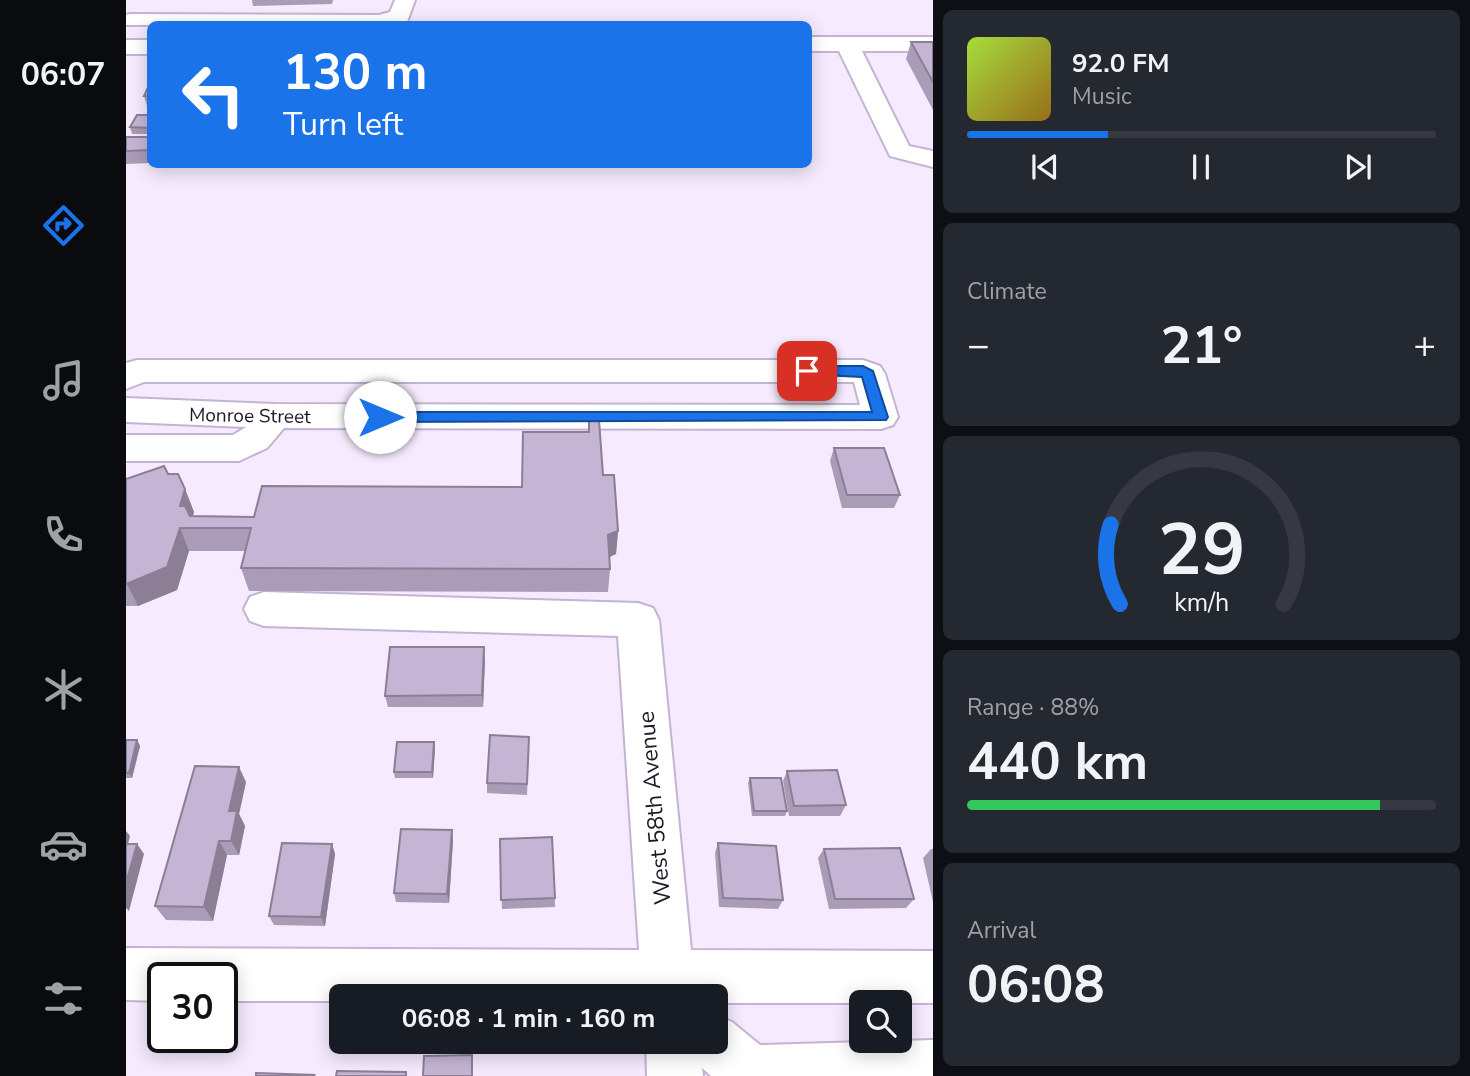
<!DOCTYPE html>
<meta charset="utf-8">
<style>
:root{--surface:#171b24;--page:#242831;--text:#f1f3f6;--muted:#9ea1a6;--line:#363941;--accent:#1a73e8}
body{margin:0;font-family:"Nunito Sans",sans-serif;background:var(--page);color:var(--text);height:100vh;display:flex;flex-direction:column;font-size:26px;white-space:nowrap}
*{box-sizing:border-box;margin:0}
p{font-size:23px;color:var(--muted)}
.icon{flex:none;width:38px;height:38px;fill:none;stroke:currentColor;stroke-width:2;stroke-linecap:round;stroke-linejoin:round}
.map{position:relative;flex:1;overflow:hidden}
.drawer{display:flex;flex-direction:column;gap:10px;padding:10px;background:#0d0f14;width:537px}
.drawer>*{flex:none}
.hud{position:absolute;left:21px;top:21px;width:665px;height:147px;border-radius:10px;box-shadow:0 4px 18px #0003;background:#1a73e8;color:#fff;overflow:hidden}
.fabs{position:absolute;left:723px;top:990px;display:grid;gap:14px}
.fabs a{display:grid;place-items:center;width:63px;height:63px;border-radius:10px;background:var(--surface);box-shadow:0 4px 18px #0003;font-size:35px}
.speed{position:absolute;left:21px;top:962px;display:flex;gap:14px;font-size:35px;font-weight:700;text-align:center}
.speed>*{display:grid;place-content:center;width:91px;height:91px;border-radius:50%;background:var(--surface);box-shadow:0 4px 18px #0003;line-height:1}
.speed .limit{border:4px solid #111;border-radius:10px;background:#fff;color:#111}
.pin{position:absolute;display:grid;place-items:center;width:60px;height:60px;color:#fff;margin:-30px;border-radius:14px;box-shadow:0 4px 10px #0006}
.me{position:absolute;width:77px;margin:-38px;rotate:90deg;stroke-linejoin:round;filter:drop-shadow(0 0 5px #0008)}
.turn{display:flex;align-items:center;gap:24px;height:147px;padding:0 21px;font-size:32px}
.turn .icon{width:91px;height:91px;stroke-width:2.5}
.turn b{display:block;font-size:49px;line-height:60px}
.big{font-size:52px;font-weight:700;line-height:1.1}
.drawer .widget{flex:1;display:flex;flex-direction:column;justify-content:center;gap:10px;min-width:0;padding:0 24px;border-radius:10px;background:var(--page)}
.drawer .dial{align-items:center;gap:0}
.dial svg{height:182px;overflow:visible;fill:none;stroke:var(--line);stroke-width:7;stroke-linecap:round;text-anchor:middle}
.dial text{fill:var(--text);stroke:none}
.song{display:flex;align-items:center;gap:21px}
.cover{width:84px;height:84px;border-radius:10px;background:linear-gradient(135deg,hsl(80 70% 55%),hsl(40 70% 35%))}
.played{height:7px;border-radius:4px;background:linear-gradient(90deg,var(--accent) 30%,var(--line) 30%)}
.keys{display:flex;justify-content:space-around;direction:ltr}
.heat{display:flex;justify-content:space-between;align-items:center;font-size:38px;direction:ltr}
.charge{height:10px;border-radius:5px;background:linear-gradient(90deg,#34c759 88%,var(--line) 0)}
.trip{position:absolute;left:203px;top:984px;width:399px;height:70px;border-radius:10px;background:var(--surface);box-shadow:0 4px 18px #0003;font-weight:700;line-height:70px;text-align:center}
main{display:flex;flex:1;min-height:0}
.tabs{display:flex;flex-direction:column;width:126px;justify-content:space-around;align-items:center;background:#090b0e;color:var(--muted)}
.tabs .icon{width:49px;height:49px}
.tabs .on{color:var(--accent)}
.tabs b{font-size:32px;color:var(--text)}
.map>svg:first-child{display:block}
</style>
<main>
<nav class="tabs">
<b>06:07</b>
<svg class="icon on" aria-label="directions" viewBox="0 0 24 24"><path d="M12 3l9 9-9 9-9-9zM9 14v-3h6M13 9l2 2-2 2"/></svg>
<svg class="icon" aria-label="music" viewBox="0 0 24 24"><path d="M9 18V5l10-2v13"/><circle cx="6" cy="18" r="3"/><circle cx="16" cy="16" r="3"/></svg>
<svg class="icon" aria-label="phone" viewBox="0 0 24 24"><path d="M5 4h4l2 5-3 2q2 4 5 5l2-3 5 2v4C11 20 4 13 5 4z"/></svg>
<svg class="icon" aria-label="climate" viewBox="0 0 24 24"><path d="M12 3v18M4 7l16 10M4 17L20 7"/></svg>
<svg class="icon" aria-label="car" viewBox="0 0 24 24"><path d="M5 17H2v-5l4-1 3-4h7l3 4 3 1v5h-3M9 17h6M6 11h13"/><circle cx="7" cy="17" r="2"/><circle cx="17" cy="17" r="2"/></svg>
<svg class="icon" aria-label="filters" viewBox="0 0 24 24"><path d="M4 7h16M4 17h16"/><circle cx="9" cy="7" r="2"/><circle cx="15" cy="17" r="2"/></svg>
</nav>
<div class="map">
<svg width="807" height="1076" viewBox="0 0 807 1076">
<rect width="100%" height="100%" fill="#f5eafe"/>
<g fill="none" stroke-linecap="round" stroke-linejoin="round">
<g stroke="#c5b3d4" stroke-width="4">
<path id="minor" d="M269 0H289L281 22 268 24 0 25V15L4 14 253 15 264 12Z
M682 37H807V51H736L783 146 807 151V167L764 156 713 51H682Z
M0 40H24V54H0Z
M11 360H737L754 366 759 374 772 417 767 425 755 429 158 428 141 448 113 461H0V435H107L120 427 0 422V398L149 404 734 405 728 382H18L0 389V363Z
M138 592 512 603 527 608 533 620 565 950 807 951V1003H590V996H215V1001H96V978H37V1001L0 1000V948L513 950 492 636 138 626 124 621 118 609 124 597Z
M590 1015 606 1022 634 1045 807 1040V1076H585L576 1068 577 1076H521L520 1041H590Z"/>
</g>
<use href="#minor" fill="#fff" fill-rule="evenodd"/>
</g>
<path fill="#aa9bb7" d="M126 0H207L206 4 127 6Z
M785 42H807V110L780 59Z
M24 83V109H22L18 96Z
M24 115V134H6L4 127Z
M0 137H24V163L0 164Z
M463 420 492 531 490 554 484 557V569L482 592 123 591 115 568 119 551H63L51 590 12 606H0V479L42 474 59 489 68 512 67 516 128 517 396 487 462 432Z
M708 448 774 495 768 508H716L704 461Z
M359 659 357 707H262L259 696Z
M0 740H11L14 746 6 778H0Z
M308 742 309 748 307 778H269L268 772Z
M403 748 401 795 361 793V783Z
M661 771 720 805 714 816H663L657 781Z
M624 778 661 811 659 816H626L622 783Z
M120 782 113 814 119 826 113 855H101L87 921 40 920 29 906Z
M326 830 327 840 323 903 270 902 268 893Z
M374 839 429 898V907L376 909Z
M592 843 657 900 652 909 593 907 589 853Z
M206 844 209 854 199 926 148 925 143 916Z
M698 849 788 899 780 908 703 909 692 858Z
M805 849H807V902L797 858Z"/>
<path fill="#8b7e95" d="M59 489 68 512 63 529 54 506Z
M54 528 63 551 51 590 12 606 1 584Z
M492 531 490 554 480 558 482 535Z
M358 647 359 659 357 707 356 695Z
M11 740 14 746 6 778 3 773Z
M308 742 309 748 307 778 306 772Z
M113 767 120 782 113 814 119 826 113 855 105 841 103 811Z
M326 830 327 840 323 903 321 894Z
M0 831 4 836 0 852Z
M93 841 101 855 87 921 78 907Z
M11 844 18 854 3 911 0 908V883Z
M206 844 209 854 199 926 195 917Z"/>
<path fill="#c6b4d5" stroke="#8b7e95" stroke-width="2" d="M785 42H807V82Z
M24 83V96H18Z
M11 115H24V128L4 127Z
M0 137H24V150L0 151Z
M463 420H473L477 475H488L492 531 482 535 484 569 115 568 125 528H54L41 567 0 584V479L38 466 42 474H52L59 489 54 506H59L64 516 128 517 136 486 396 487 397 432H463Z
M708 448H758L774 495H721Z
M264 647H358L356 695 259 696Z
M364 735 403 737 401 784 361 783Z
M0 740H11L3 773H0Z
M271 742H308L306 772H268Z
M69 766 113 767 103 811H111L105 841H93L78 907 29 906Z
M711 770 720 805 668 806 661 771Z
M624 778H655L661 811H628Z
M275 829 326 830 321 894 268 893Z
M426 837 429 898 375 900 374 839Z
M156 843 206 844 195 917 143 916Z
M592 843 650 846 657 900 597 898Z
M0 844H11L0 883Z
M774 848 788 899H709L698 849Z
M346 1055V1076H297L298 1056Z
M211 1071 280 1072V1076H210Z
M130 1073 188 1075 187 1076H130Z"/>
<path fill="#1a73e8" stroke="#114b97" stroke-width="2" d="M681 366H737L747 371 762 417 760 420 254 422 247 417 254 412H746L736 377 676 374V368Z"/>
<g text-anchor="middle" stroke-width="5" stroke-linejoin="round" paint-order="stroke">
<g font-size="19" fill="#1f1824" stroke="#fff">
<text transform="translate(124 415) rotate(1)" y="7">Monroe Street</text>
</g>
<g font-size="23" fill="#1f1824" stroke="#fff">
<text transform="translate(528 808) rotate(-95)" y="8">West 58th Avenue</text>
</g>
</g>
</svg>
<div class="fabs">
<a><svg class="icon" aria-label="search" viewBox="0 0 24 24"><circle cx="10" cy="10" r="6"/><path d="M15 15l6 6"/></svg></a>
</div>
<div class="speed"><div class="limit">30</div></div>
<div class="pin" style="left:681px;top:371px;background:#d93025"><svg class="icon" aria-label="arrive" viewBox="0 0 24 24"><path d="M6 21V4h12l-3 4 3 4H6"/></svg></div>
<svg class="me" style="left:254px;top:417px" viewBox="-20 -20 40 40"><circle r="19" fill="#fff"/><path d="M0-13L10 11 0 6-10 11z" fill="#1a73e8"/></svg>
<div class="trip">06:08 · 1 min · 160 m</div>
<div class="hud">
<div class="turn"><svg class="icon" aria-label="left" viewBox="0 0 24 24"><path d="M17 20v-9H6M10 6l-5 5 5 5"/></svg><div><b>130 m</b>Turn left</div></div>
</div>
</div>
<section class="drawer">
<div class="widget">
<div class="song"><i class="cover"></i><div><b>92.0 FM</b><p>Music</p></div></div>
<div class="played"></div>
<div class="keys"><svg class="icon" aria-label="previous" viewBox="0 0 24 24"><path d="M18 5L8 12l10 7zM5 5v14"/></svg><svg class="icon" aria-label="pause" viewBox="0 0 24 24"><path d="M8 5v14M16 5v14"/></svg><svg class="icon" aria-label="next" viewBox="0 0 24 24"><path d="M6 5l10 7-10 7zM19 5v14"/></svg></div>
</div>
<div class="widget"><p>Climate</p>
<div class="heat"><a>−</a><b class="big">21°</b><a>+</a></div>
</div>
<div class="widget dial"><svg viewBox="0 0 100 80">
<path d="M14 69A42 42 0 1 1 86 69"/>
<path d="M14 69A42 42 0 0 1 10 34" stroke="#1a73e8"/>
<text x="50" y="56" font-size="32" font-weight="700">29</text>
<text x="50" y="72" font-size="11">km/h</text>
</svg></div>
<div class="widget"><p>Range · 88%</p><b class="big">440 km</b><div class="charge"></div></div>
<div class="widget"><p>Arrival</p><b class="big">06:08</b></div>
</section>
</main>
